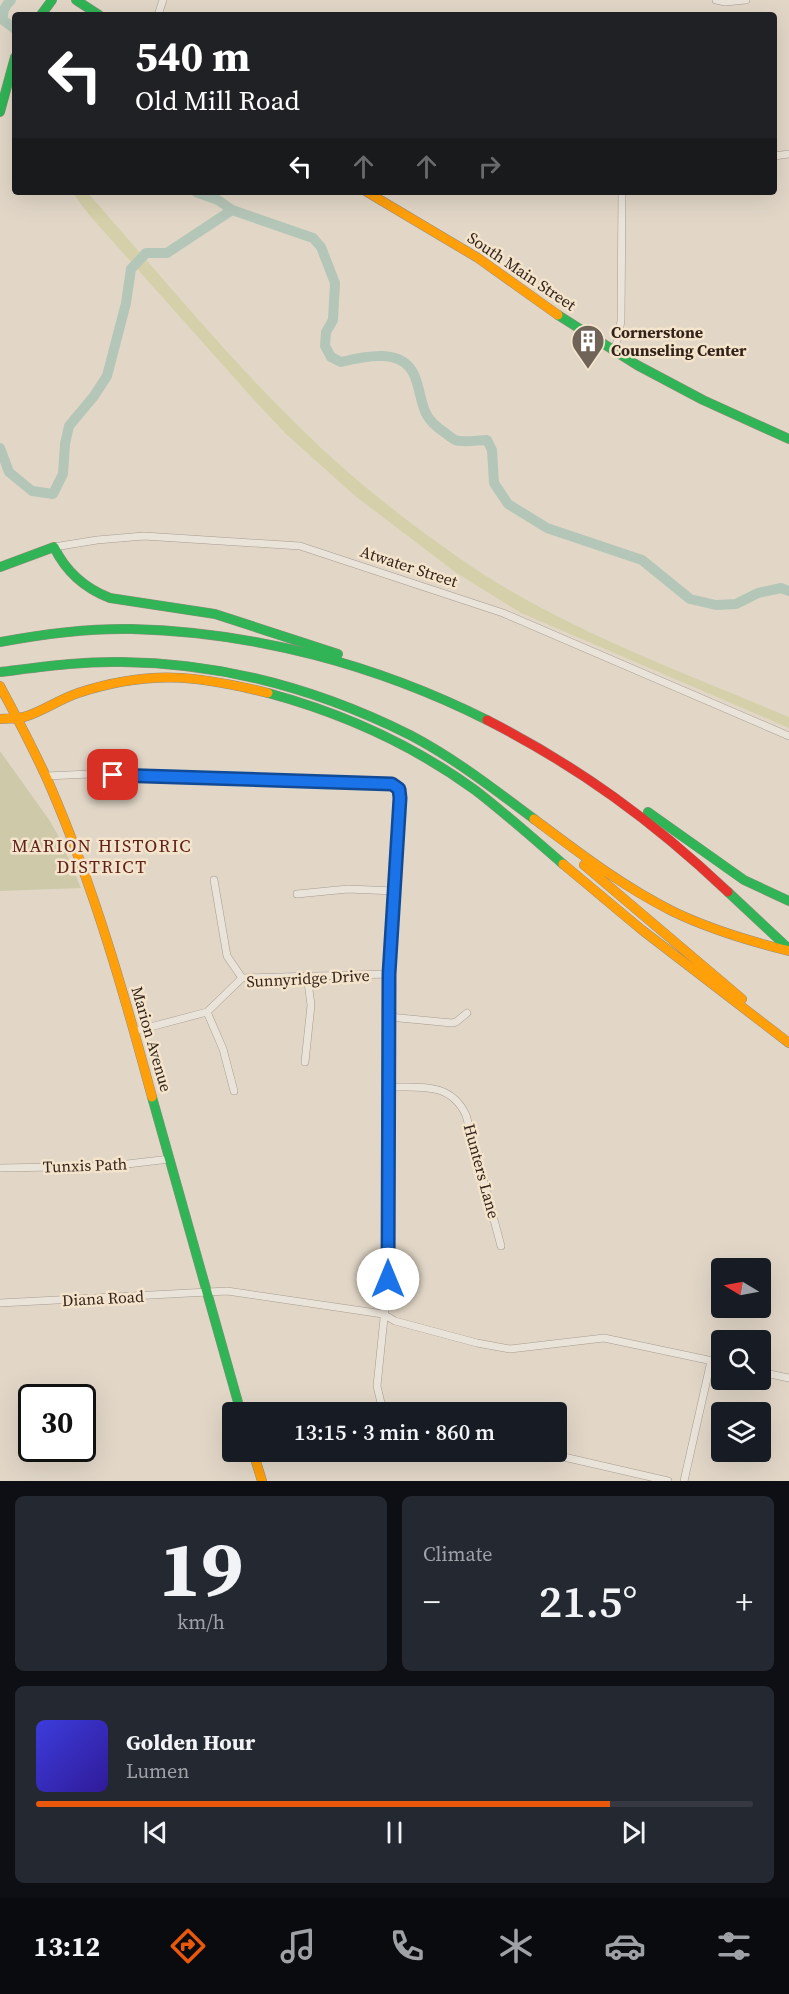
<!DOCTYPE html>
<meta charset="utf-8">
<style>
:root{--surface:#171b24;--page:#242831;--text:#f1f3f6;--muted:#9ea1a6;--line:#363941;--accent:#ea580c}
body{margin:0;font-family:"Source Serif 4",serif;background:var(--page);color:var(--text);height:100vh;display:flex;flex-direction:column;font-size:22px;white-space:nowrap}
*{box-sizing:border-box;margin:0}
p{font-size:20px;color:var(--muted)}
.icon{flex:none;width:33px;height:33px;fill:none;stroke:currentColor;stroke-width:2;stroke-linecap:round;stroke-linejoin:round}
.map{position:relative;height:1481px;overflow:hidden}
.side{display:flex;flex-direction:column;gap:15px;padding:15px;background:#0d0f14;flex:1}
.side>*{flex:none}
.top-card{position:absolute;left:12px;top:12px;width:765px;height:183px;border-radius:6px;box-shadow:0 6px 24px #0002;background:#202124;color:#fff;overflow:hidden}
.needle{width:39px;rotate:280deg}
.fabs{position:absolute;left:711px;top:1258px;display:grid;gap:12px}
.fabs a{display:grid;place-items:center;width:60px;height:60px;border-radius:6px;background:var(--surface);box-shadow:0 6px 24px #0002;font-size:30px}
.speed{position:absolute;left:18px;top:1384px;display:flex;gap:12px;font-size:30px;font-weight:700;text-align:center}
.speed>*{display:grid;place-content:center;width:78px;height:78px;border-radius:50%;background:var(--surface);box-shadow:0 6px 24px #0002;line-height:1}
.speed .limit{border:3px solid #111;border-radius:9px;background:#fff;color:#111}
.pin{position:absolute;display:grid;place-items:center;width:51px;height:51px;color:#fff;margin:-26px;border-radius:12px;box-shadow:0 3px 9px #0006}
.me{position:absolute;width:66px;margin:-33px;rotate:0deg;stroke-linejoin:round;filter:drop-shadow(0 0 4px #0008)}
.turn{display:flex;align-items:center;gap:21px;height:126px;padding:0 24px;font-size:27px}
.turn .icon{width:78px;height:78px;stroke-width:2.5}
.turn b{display:block;font-size:42px;line-height:51px}
.lanes{display:flex;align-items:center;height:57px;padding:0 24px;background:#0003;justify-content:center;gap:30px;direction:ltr}
.lanes .off{opacity:.35}
.big{font-size:45px;font-weight:600;line-height:1.1}
.side .widget{flex:1;display:flex;flex-direction:column;justify-content:center;gap:9px;min-width:0;padding:0 21px;border-radius:9px;background:var(--page)}
.side .dial{align-items:center;gap:0}
.dial b{font-size:78px;line-height:1}
.song{display:flex;align-items:center;gap:18px}
.cover{width:72px;height:72px;border-radius:9px;background:linear-gradient(135deg,hsl(240 70% 55%),hsl(250 70% 35%))}
.played{height:6px;border-radius:3px;background:linear-gradient(90deg,var(--accent) 80%,var(--line) 80%)}
.keys{display:flex;justify-content:space-around;direction:ltr}
.heat{display:flex;justify-content:space-between;align-items:center;font-size:33px;direction:ltr}
.side .tiles{flex:1;display:grid;gap:15px;grid-template-columns:1fr 1fr}
.widget:last-child{grid-column:span 2}
.trip{position:absolute;left:222px;top:1402px;width:345px;height:60px;border-radius:6px;background:var(--surface);box-shadow:0 6px 24px #0002;font-weight:600;line-height:60px;text-align:center}
.menu{display:flex;height:96px;justify-content:space-around;align-items:center;background:#090b0e;color:var(--muted)}
.menu .icon{width:42px;height:42px}
.menu .current{color:var(--accent)}
.menu b{font-size:27px;color:var(--text)}
.map>svg:first-child{display:block}
</style>
<div class="map">
<svg width="789" height="1481" viewBox="0 0 789 1481">
<rect width="100%" height="100%" fill="#e2d7c7"/>
<path fill="#d5d0a9" d="M72 192H87C163 278 236 368 320 447 364 488 413 526 462 560 562 629 678 670 789 717V728L521 613 455 572 354 495 286 434 255 401 90 216Z"/>
<path fill="#cecaa9" d="M0 751 50 821 60 839 81 888 0 891Z"/>
<g fill="none" stroke-linecap="round" stroke-linejoin="round">
<path stroke="#b4c6b8" stroke-width="10" d="M11 0C5 6 2 11 3 20L15 29
M196 192 218 200 232 210 313 238 321 247 335 283 333 320 326 332 325 346 331 357 341 362C365 356 404 347 415 377 424 401 419 416 444 432 447 434 451 438 455 440 464 443 478 440 487 440L492 450 494 483 508 504 547 528 642 560 690 599 716 605 736 604 758 593 781 588 789 591
M0 448 9 472 32 491 53 494 63 474 65 444 69 426 94 396 107 376 126 303 131 269 146 253H167L232 210"/>
<g stroke="#a69c91" stroke-width="8">
<path id="street" d="M716 0 725 2 746 0
M158 15 163 0
M774 156 789 154
M615 351 621 321 622 192
M54 547 97 540 144 536 300 546 503 613 789 736
M46 776 90 774 392 784 399 789 401 798 389 974 388 1279 377 1386 381 1403 391 1413
M214 880 227 956 242 978
M297 894 348 889 395 891
M207 1012 223 1049 234 1091
M389 1017 452 1023 456 1022 467 1013
M135 1031 207 1012 242 978 389 974
M305 1062 311 1005 307 975
M387 1087C419 1088 450 1081 466 1115L501 1246
M0 1168 110 1166 170 1159
M0 1303 227 1291 383 1314 395 1321 477 1343 510 1349 604 1338 722 1363
M760 1372 789 1378
M542 1452 668 1481
M684 1481 711 1361"/>
</g>
<g stroke="#968c81" stroke-width="10">
<path id="fast" d="M76 0 99 15
M41 15 52 0
M0 112 15 57
M558 315 637 365 703 400 789 439
M54 547C66 572 84 588 110 598L215 614 338 654
M0 567 54 547
M0 642C43 634 88 628 132 629 255 632 377 665 487 720
M0 672C41 667 81 661 122 662 223 663 320 690 410 735 454 758 494 789 534 819
M268 693C342 713 413 745 475 790 505 813 534 839 563 864
M648 812 744 880 789 901
M728 892 789 949
M152 1097 241 1413"/>
</g>
<g stroke="#968c81" stroke-width="10">
<path id="slow" d="M367 192 478 258 558 315
M0 686C18 720 36 753 51 788 94 888 124 993 152 1097
M0 719C9 718 19 719 27 716 45 710 60 699 78 693 149 670 196 675 268 693
M534 819C578 852 622 886 672 911 709 929 749 941 789 951
M563 864 642 930 789 1043
M584 865 742 999
M253 1452 262 1481"/>
</g>
<g stroke="#968c81" stroke-width="10">
<path id="jam" d="M487 720C579 767 653 821 728 892"/>
</g>
<use href="#street" stroke="#eae3d9" stroke-width="7"/>
<use href="#fast" stroke="#30b455" stroke-width="9"/>
<use href="#slow" stroke="#ff9f0a" stroke-width="9"/>
<use href="#jam" stroke="#e5322d" stroke-width="9"/>
</g>
<g fill="none" stroke-linecap="round" stroke-linejoin="round">
<g stroke="#114b97" stroke-width="15">
<path id="route" d="M113 775 392 784 399 789 400 798 389 974 388 1279"/>
</g>
<use href="#route" stroke="#1a73e8" stroke-width="10"/>
</g>
<defs>
<g id="building-pin" transform="scale(1.725)"><path d="M0 17L-7.5 6A9.5 9.5 0 1 1 7.5 6Z" fill="#706357" stroke="#f4e4cc"/><path d="M-4-6H4V6H1V3H-1V6H-4ZM-2.5-4.3h1.7v1.8h-1.7ZM.8-4.3h1.7v1.8H.8ZM-2.5-1h1.7V.8h-1.7ZM.8-1h1.7V.8H.8Z" fill="#fff"/></g>
</defs>
<g fill-rule="evenodd">
<use href="#building-pin" x="588" y="341"/>
</g>
<g text-anchor="middle" stroke-width="5" stroke-linejoin="round" paint-order="stroke">
<g font-size="16" fill="#33241b" stroke="#f4e4cc">
<text transform="translate(522 271) rotate(34)" y="6">South Main Street</text>
<text transform="translate(409 566) rotate(18)" y="6">Atwater Street</text>
<text transform="translate(308 978) rotate(-3)" y="6">Sunnyridge Drive</text>
<text transform="translate(152 1039) rotate(74)" y="6">Marion Avenue</text>
<text transform="translate(85 1165) rotate(-2)" y="6">Tunxis Path</text>
<text transform="translate(482 1171) rotate(75)" y="6">Hunters Lane</text>
<text transform="translate(103 1298) rotate(-3)" y="6">Diana Road</text>
</g>
<g font-size="16" font-weight="bold" fill="#33241b" stroke="#f4e4cc" text-anchor="start">
<text x="611" y="338">Cornerstone<tspan x="611" dy="18">Counseling Center</tspan></text>
</g>
<g font-size="18" letter-spacing="1.5" fill="#5f221b" stroke="#f4e4cc">
<text x="102" y="852">MARION HISTORIC<tspan x="102" dy="21">DISTRICT</tspan></text>
</g>
</g>
</svg>
<div class="fabs">
<a><svg class="needle" viewBox="-14 -14 28 28"><path d="M0-13l5 13h-10z" fill="#e53935"/><path d="M0 13l5-13h-10z" fill="#9ea1a6"/></svg></a>
<a><svg class="icon" aria-label="search" viewBox="0 0 24 24"><circle cx="10" cy="10" r="6"/><path d="M15 15l6 6"/></svg></a>
<a><svg class="icon" aria-label="layers" viewBox="0 0 24 24"><path d="M12 4l9 5-9 5-9-5zM3 14l9 5 9-5"/></svg></a>
</div>
<div class="speed"><div class="limit">30</div></div>
<div class="pin" style="left:113px;top:775px;background:#d93025"><svg class="icon" aria-label="arrive" viewBox="0 0 24 24"><path d="M6 21V4h12l-3 4 3 4H6"/></svg></div>
<svg class="me" style="left:388px;top:1279px" viewBox="-20 -20 40 40"><circle r="19" fill="#fff"/><path d="M0-13L10 11 0 6-10 11z" fill="#1a73e8"/></svg>
<div class="trip">13:15 · 3 min · 860 m</div>
<div class="top-card">
<div class="turn"><svg class="icon" aria-label="left" viewBox="0 0 24 24"><path d="M17 20v-9H6M10 6l-5 5 5 5"/></svg><div><b>540 m</b>Old Mill Road</div></div>
<div class="lanes"><svg class="icon" aria-label="left" viewBox="0 0 24 24"><path d="M17 20v-9H6M10 6l-5 5 5 5"/></svg><svg class="icon off" aria-label="ahead" viewBox="0 0 24 24"><path d="M12 20V5M6 11l6-6 6 6"/></svg><svg class="icon off" aria-label="ahead" viewBox="0 0 24 24"><path d="M12 20V5M6 11l6-6 6 6"/></svg><svg class="icon off" aria-label="right" viewBox="0 0 24 24"><path d="M7 20v-9h11M14 6l5 5-5 5"/></svg></div>
</div>
</div>
<section class="side">
<div class="tiles">
<div class="widget dial"><b>19</b><p>km/h</p></div>
<div class="widget"><p>Climate</p>
<div class="heat"><a>−</a><b class="big">21.5°</b><a>+</a></div>
</div>
<div class="widget">
<div class="song"><i class="cover"></i><div><b>Golden Hour</b><p>Lumen</p></div></div>
<div class="played"></div>
<div class="keys"><svg class="icon" aria-label="previous" viewBox="0 0 24 24"><path d="M18 5L8 12l10 7zM5 5v14"/></svg><svg class="icon" aria-label="pause" viewBox="0 0 24 24"><path d="M8 5v14M16 5v14"/></svg><svg class="icon" aria-label="next" viewBox="0 0 24 24"><path d="M6 5l10 7-10 7zM19 5v14"/></svg></div>
</div>
</div>
</section>
<nav class="menu">
<b>13:12</b>
<svg class="icon current" aria-label="directions" viewBox="0 0 24 24"><path d="M12 3l9 9-9 9-9-9zM9 14v-3h6M13 9l2 2-2 2"/></svg>
<svg class="icon" aria-label="music" viewBox="0 0 24 24"><path d="M9 18V5l10-2v13"/><circle cx="6" cy="18" r="3"/><circle cx="16" cy="16" r="3"/></svg>
<svg class="icon" aria-label="phone" viewBox="0 0 24 24"><path d="M5 4h4l2 5-3 2q2 4 5 5l2-3 5 2v4C11 20 4 13 5 4z"/></svg>
<svg class="icon" aria-label="climate" viewBox="0 0 24 24"><path d="M12 3v18M4 7l16 10M4 17L20 7"/></svg>
<svg class="icon" aria-label="car" viewBox="0 0 24 24"><path d="M5 17H2v-5l4-1 3-4h7l3 4 3 1v5h-3M9 17h6M6 11h13"/><circle cx="7" cy="17" r="2"/><circle cx="17" cy="17" r="2"/></svg>
<svg class="icon" aria-label="filters" viewBox="0 0 24 24"><path d="M4 7h16M4 17h16"/><circle cx="9" cy="7" r="2"/><circle cx="15" cy="17" r="2"/></svg>
</nav>
